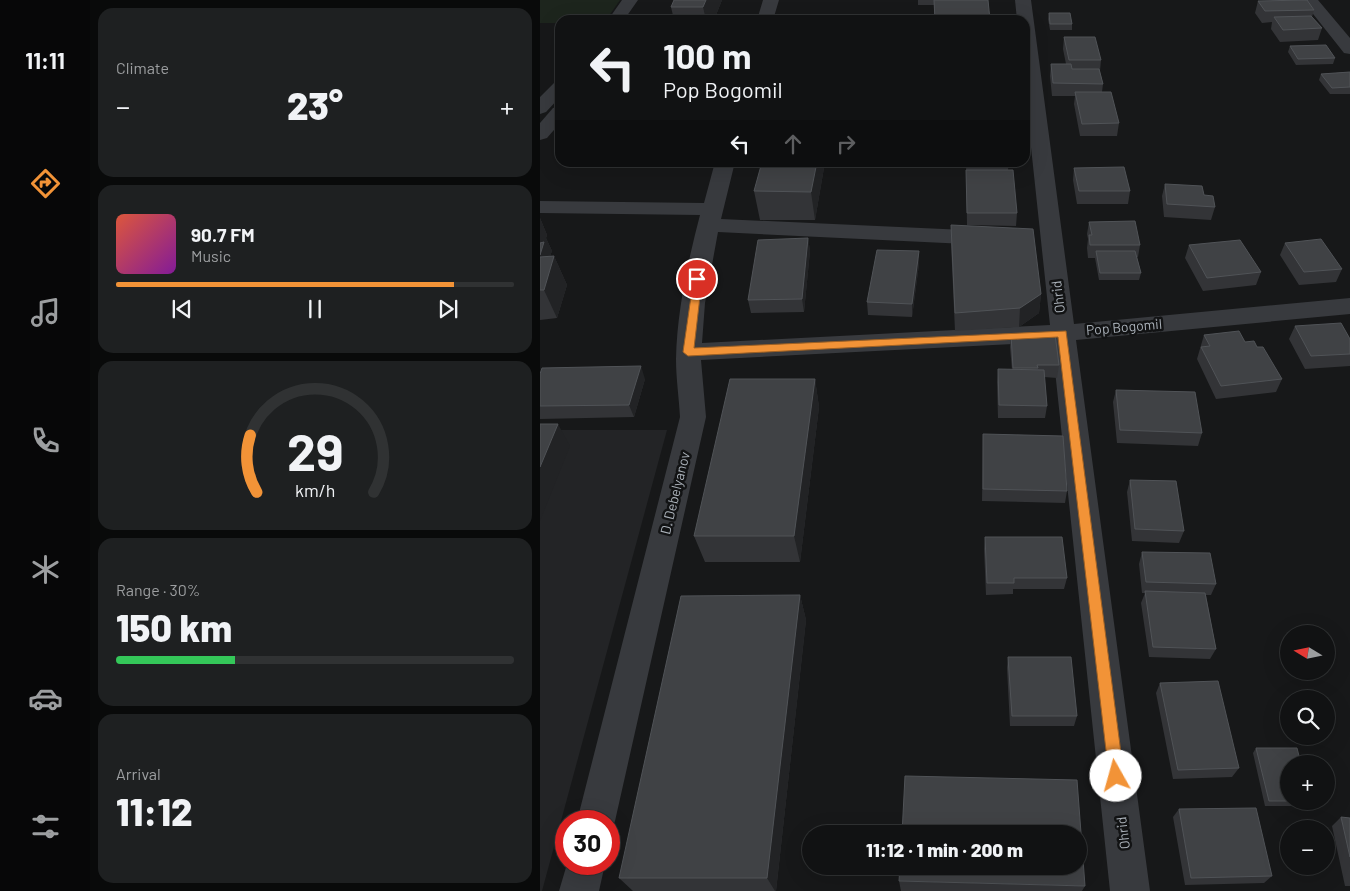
<!DOCTYPE html>
<meta charset="utf-8">
<style>
:root{--surface:#111213;--page:#1e2021;--text:#f1f3f6;--muted:#9c9ea0;--line:#303233;--accent:#f29337}
body{margin:0;font-family:Barlow,sans-serif;background:var(--page);color:var(--text);height:100vh;display:flex;flex-direction:column;font-size:19px;white-space:nowrap}
*{box-sizing:border-box;margin:0}
p{font-size:16px;color:var(--muted)}
.icon{flex:none;width:28px;height:28px;fill:none;stroke:currentColor;stroke-width:2;stroke-linecap:round;stroke-linejoin:round}
.map{position:relative;flex:1;overflow:hidden}
.side{display:flex;flex-direction:column;gap:8px;padding:8px;background:#090a0a;width:450px}
.side>*{flex:none}
.hud{position:absolute;left:15px;top:15px;width:475px;height:152px;border-radius:15px;box-shadow:0 5px 20px #0002,0 0 0 1px var(--line);background:#111213;color:var(--text);overflow:hidden}
.needle{width:32px;rotate:280deg}
.fabs{position:absolute;left:740px;top:625px;display:grid;gap:10px}
.fabs a{display:grid;place-items:center;width:55px;height:55px;border-radius:50%;background:var(--surface);box-shadow:0 5px 20px #0002,0 0 0 1px var(--line);font-size:25px}
.speed{position:absolute;left:15px;top:810px;display:flex;gap:10px;font-size:25px;font-weight:700;text-align:center}
.speed>*{display:grid;place-content:center;width:65px;height:65px;border-radius:50%;background:var(--surface);box-shadow:0 5px 20px #0002,0 0 0 1px var(--line);line-height:1}
.speed .limit{border:8px solid #d22;background:#fff;color:#111}
.pin{position:absolute;display:grid;place-items:center;width:42px;height:42px;color:#fff;margin:-21px;border:2px solid #fff;border-radius:50%;box-shadow:0 1px 5px #0007}
.me{position:absolute;width:55px;margin:-28px;rotate:353deg;stroke-linejoin:round;filter:drop-shadow(0 0 4px #0008)}
.turn{display:flex;align-items:center;gap:18px;height:105px;padding:0 25px;font-size:22px}
.turn .icon{width:65px;height:65px;stroke-width:2.5}
.turn b{display:block;font-size:35px;line-height:42px}
.lanes{display:flex;align-items:center;height:48px;padding:0 25px;background:#0003;justify-content:center;gap:25px;direction:ltr}
.lanes .off{opacity:.35}
.big{font-size:38px;font-weight:800;line-height:1.1}
.side .tile{flex:1;display:flex;flex-direction:column;justify-content:center;gap:8px;min-width:0;padding:0 18px;border-radius:15px;background:var(--page)}
.side .dial{align-items:center;gap:0}
.dial svg{height:130px;overflow:visible;fill:none;stroke:var(--line);stroke-width:7;stroke-linecap:round;text-anchor:middle}
.dial text{fill:var(--text);stroke:none}
.song{display:flex;align-items:center;gap:15px}
.cover{width:60px;height:60px;border-radius:8px;background:linear-gradient(135deg,hsl(10 70% 55%),hsl(290 70% 35%))}
.played{height:5px;border-radius:2px;background:linear-gradient(90deg,var(--accent) 85%,var(--line) 85%)}
.keys{display:flex;justify-content:space-around;direction:ltr}
.heat{display:flex;justify-content:space-between;align-items:center;font-size:28px;direction:ltr}
.charge{height:8px;border-radius:4px;background:linear-gradient(90deg,#34c759 30%,var(--line) 0)}
.trip{position:absolute;left:262px;top:825px;width:285px;height:50px;border-radius:25px;background:var(--surface);box-shadow:0 5px 20px #0002,0 0 0 1px var(--line);font-weight:800;line-height:50px;text-align:center}
main{display:flex;flex:1;min-height:0}
.dock{display:flex;flex-direction:column;width:90px;justify-content:space-around;align-items:center;background:#070708;color:var(--muted)}
.dock .icon{width:35px;height:35px}
.dock .selected{color:var(--accent)}
.dock b{font-size:22px;color:var(--text)}
.map>svg:first-child{display:block}
</style>
<main>
<nav class="dock">
<b>11:11</b>
<svg class="icon selected" aria-label="directions" viewBox="0 0 24 24"><path d="M12 3l9 9-9 9-9-9zM9 14v-3h6M13 9l2 2-2 2"/></svg>
<svg class="icon" aria-label="music" viewBox="0 0 24 24"><path d="M9 18V5l10-2v13"/><circle cx="6" cy="18" r="3"/><circle cx="16" cy="16" r="3"/></svg>
<svg class="icon" aria-label="phone" viewBox="0 0 24 24"><path d="M5 4h4l2 5-3 2q2 4 5 5l2-3 5 2v4C11 20 4 13 5 4z"/></svg>
<svg class="icon" aria-label="climate" viewBox="0 0 24 24"><path d="M12 3v18M4 7l16 10M4 17L20 7"/></svg>
<svg class="icon" aria-label="car" viewBox="0 0 24 24"><path d="M5 17H2v-5l4-1 3-4h7l3 4 3 1v5h-3M9 17h6M6 11h13"/><circle cx="7" cy="17" r="2"/><circle cx="17" cy="17" r="2"/></svg>
<svg class="icon" aria-label="filters" viewBox="0 0 24 24"><path d="M4 7h16M4 17h16"/><circle cx="9" cy="7" r="2"/><circle cx="15" cy="17" r="2"/></svg>
</nav>
<section class="side">
<div class="tile"><p>Climate</p>
<div class="heat"><a>−</a><b class="big">23°</b><a>+</a></div>
</div>
<div class="tile">
<div class="song"><i class="cover"></i><div><b>90.7 FM</b><p>Music</p></div></div>
<div class="played"></div>
<div class="keys"><svg class="icon" aria-label="previous" viewBox="0 0 24 24"><path d="M18 5L8 12l10 7zM5 5v14"/></svg><svg class="icon" aria-label="pause" viewBox="0 0 24 24"><path d="M8 5v14M16 5v14"/></svg><svg class="icon" aria-label="next" viewBox="0 0 24 24"><path d="M6 5l10 7-10 7zM19 5v14"/></svg></div>
</div>
<div class="tile dial"><svg viewBox="0 0 100 80">
<path d="M14 69A42 42 0 1 1 86 69"/>
<path d="M14 69A42 42 0 0 1 10 34" stroke="#f29337"/>
<text x="50" y="56" font-size="32" font-weight="700">29</text>
<text x="50" y="72" font-size="11">km/h</text>
</svg></div>
<div class="tile"><p>Range · 30%</p><b class="big">150 km</b><div class="charge"></div></div>
<div class="tile"><p>Arrival</p><b class="big">11:12</b></div>
</section>
<div class="map">
<svg width="810" height="891" viewBox="0 0 810 891">
<rect width="100%" height="100%" fill="#171819"/>
<path fill="#232426" d="M0 430H127L2 891H0Z"/>
<path fill="#1d251d" d="M0 0H80L66 20H20V23H0Z"/>
<g fill="none" stroke-linecap="round" stroke-linejoin="round">
<path fill="#383a3e" fill-rule="evenodd" d="M82 0H98L84 20H68Z
M223 0H239L233 20H217Z
M475 0H491L534 324 810 298V314L536 340 610 891H570L512 342 161 360 166 417 75 821 69 835V821H37L140 417C139 398 136 378 136 359 137 311 148 261 160 215L0 213V201L164 203 175 162H195L181 219 447 231 455 233 458 238 455 243 447 245 178 232 165 303 162 343 510 325 485 91V20H477Z
M762 0H778L810 38V54L804 53Z
M20 82V97L6 112 0 114V97L14 83Z
M20 106V123L7 138 0 140V123L13 108Z
M27 864H65L59 891H19Z"/>
</g>
<path fill="#333437" d="M182 0 174 20H134L131 7Z
M378 0H448L450 20H394V5H378Z
M718 1 774 10 772 17 782 28 778 40 740 42 731 29 732 22 722 23 715 13Z
M509 13 532 24V30H510L508 19Z
M524 37 561 60 560 71 563 84 562 92 579 123 577 136H540L534 104 535 96H512L510 76 511 64H526L523 49Z
M750 46 795 58 793 64 756 65 748 52Z
M810 72V94H790L779 80 781 74Z
M285 162 275 220H220L214 191Z
M426 162H469L468 170 477 213 476 226 427 225Z
M534 168 590 191 588 204H537L533 180Z
M625 184 664 195 675 207 671 220 624 217 622 196Z
M0 218 7 235 6 238 12 251 10 256H14L27 285 17 318 0 320Z
M549 222 600 245 598 257H597L601 273 599 280H559L555 258H548L547 248 548 239 547 234Z
M411 225 501 294 499 313 479 327 415 331 411 244Z
M268 238 270 251 264 312 211 313 208 300Z
M745 243 802 269 796 282 759 285 740 255Z
M649 245 721 272 716 285 663 291 645 258Z
M379 251V264L372 317 328 315 327 302Z
M755 326 810 339V366L765 369 749 339Z
M471 334 519 365 517 378 504 377 507 406 505 418H458L457 382 458 369 472 370 470 347Z
M664 335 705 342 717 347 742 379 736 392 676 399 657 359Z
M0 374 105 379 94 417 0 419Z
M275 379 279 407 260 562H165L154 536Z
M576 390 662 433 658 446 577 443 573 402Z
M443 434 527 491 525 503 442 501Z
M590 480 644 531 639 543 592 541 587 492Z
M445 537 527 578 524 589H473V594L446 595 444 549Z
M602 552 676 584 671 595H666L676 649 670 659 609 657 601 603 605 593H602L599 564Z
M260 595 266 620 236 891H93L79 878Z
M468 657 537 716 534 726H470L467 668Z
M620 683 699 768 692 777 633 779 616 693Z
M716 748 772 801 768 806H725L713 753Z
M639 809 732 876 724 883 645 885 633 817Z
M801 817 810 818V886H805L792 826Z
M359 881 545 886 542 891H361Z"/>
<path fill="#222325" d="M166 0H182L174 20H166L163 7Z
M277 162H285L275 220 271 192Z
M0 218 7 235 6 238 12 251 10 256 13 262 14 256 27 285 17 318 4 290 0 260Z
M268 238 270 251 264 312 262 299Z
M379 251V264L372 317V304Z
M501 294 499 313 479 327 480 308Z
M101 366 105 379 94 417 89 405Z
M275 379 279 407 260 562 254 536Z
M18 424 30 446 0 521V467Z
M260 595 266 620 236 891H235L227 878Z"/>
<path fill="#404245" stroke="#505357" d="M134 0H166L163 7H131Z
M394 0H448L450 20H395Z
M767 0 774 10 725 11 718 1Z
M509 13H530L532 24H510Z
M771 16 782 28 743 30 734 17Z
M524 37H555L561 60H529Z
M786 45 795 58 758 59 750 46Z
M511 64H531L532 69H559L563 84 513 83Z
M810 72V87L792 88 781 74Z
M535 92H571L579 123 542 124Z
M222 162H277L271 192 214 191Z
M584 167 590 191H539L534 168Z
M426 170H473L477 213H427Z
M625 184 662 186 664 195 673 196 675 207 627 204Z
M595 221 600 245H550L549 235H552L549 222Z
M411 225 493 229 501 294 480 308 415 313Z
M268 238 262 299 208 300 218 240Z
M781 239 802 269 764 272 745 243Z
M700 240 721 272 667 278 649 245Z
M4 242 0 255V243Z
M337 250 379 251 372 304 327 302Z
M556 251H595L601 273H560Z
M14 256 4 290H0V257Z
M801 323 810 339V354L771 356 755 326Z
M699 331 705 342 714 341 717 347H723L742 379 681 386 661 347 670 346 664 335Z
M471 334H515L519 365H497L498 368H473Z
M101 366 89 405 0 406V374L2 368Z
M458 369 504 370 507 406 459 405Z
M190 379H275L254 536H154Z
M576 390 655 392 662 433 580 430Z
M0 424H18L0 467Z
M443 434 523 436 527 491 443 489Z
M590 480 636 481 644 531 595 529Z
M445 537H522L527 578H474V583H447Z
M602 552 670 553 676 584 606 582Z
M605 591 665 593 676 649 613 647Z
M260 595 227 878H79L141 596Z
M468 657H531L537 716H472Z
M678 681 699 768 638 770 620 683Z
M716 748H757L761 764H749V801H772H729Z
M365 776 537 780 545 886 359 881 360 866H539V834H362Z
M716 808 732 876 651 878 639 809Z
M801 817 810 818V857Z"/>
<path fill="#f29337" stroke="#9d6024" d="M154 276 162 279 154 348 526 331 584 776 582 781 576 783 571 781 569 776 518 337 148 356 143 352Z"/>
<g text-anchor="middle" stroke-width="5" stroke-linejoin="round" paint-order="stroke">
<g font-size="14" fill="#aab1b9" stroke="#121314">
<text transform="translate(518 297) rotate(-97)" y="5">Ohrid</text>
<text transform="translate(584 327) rotate(-5)" y="5">Pop Bogomil</text>
<text transform="translate(135 493) rotate(-76)" y="5">D. Debelyanov</text>
<text transform="translate(583 833) rotate(-97)" y="5">Ohrid</text>
</g>
</g>
</svg>
<div class="fabs">
<a><svg class="needle" viewBox="-14 -14 28 28"><path d="M0-13l5 13h-10z" fill="#e53935"/><path d="M0 13l5-13h-10z" fill="#9c9ea0"/></svg></a>
<a><svg class="icon" aria-label="search" viewBox="0 0 24 24"><circle cx="10" cy="10" r="6"/><path d="M15 15l6 6"/></svg></a>
<a>+</a>
<a>−</a>
</div>
<div class="speed"><div class="limit">30</div></div>
<div class="pin" style="left:157px;top:279px;background:#d93025"><svg class="icon" aria-label="arrive" viewBox="0 0 24 24"><path d="M6 21V4h12l-3 4 3 4H6"/></svg></div>
<svg class="me" style="left:576px;top:776px" viewBox="-20 -20 40 40"><circle r="19" fill="#fff"/><path d="M0-13L10 11 0 6-10 11z" fill="#f29337"/></svg>
<div class="trip">11:12 · 1 min · 200 m</div>
<div class="hud">
<div class="turn"><svg class="icon" aria-label="left" viewBox="0 0 24 24"><path d="M17 20v-9H6M10 6l-5 5 5 5"/></svg><div><b>100 m</b>Pop Bogomil</div></div>
<div class="lanes"><svg class="icon" aria-label="left" viewBox="0 0 24 24"><path d="M17 20v-9H6M10 6l-5 5 5 5"/></svg><svg class="icon off" aria-label="ahead" viewBox="0 0 24 24"><path d="M12 20V5M6 11l6-6 6 6"/></svg><svg class="icon off" aria-label="right" viewBox="0 0 24 24"><path d="M7 20v-9h11M14 6l5 5-5 5"/></svg></div>
</div>
</div>
</main>
